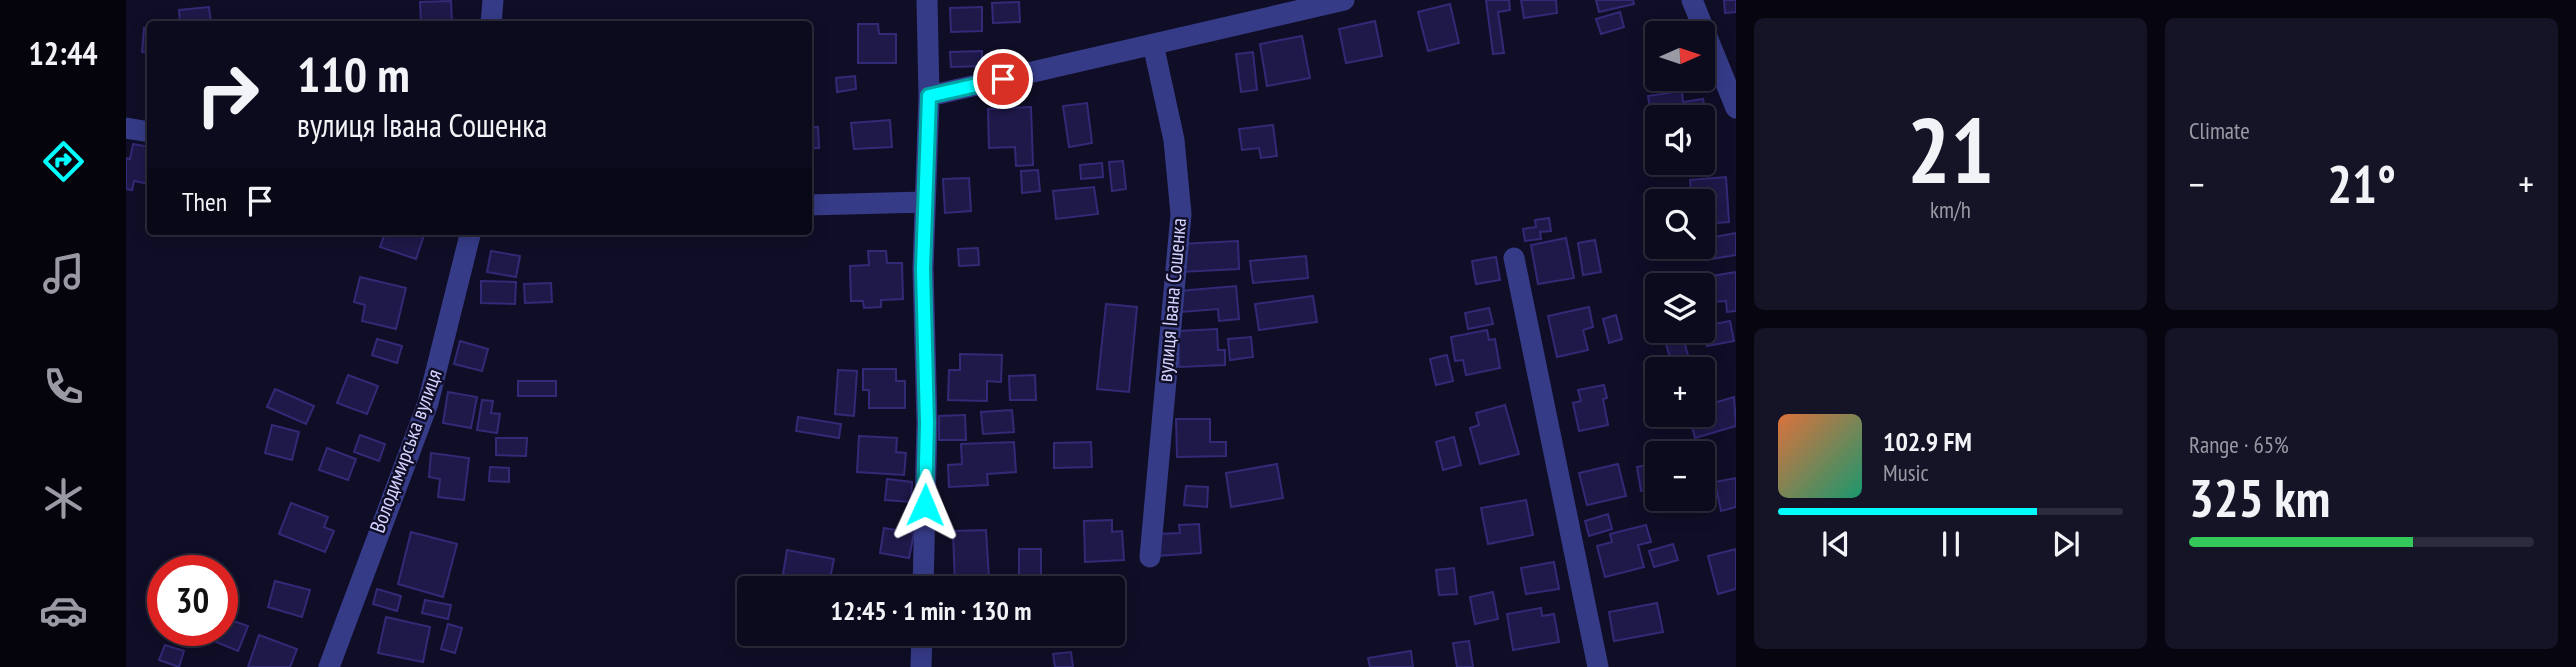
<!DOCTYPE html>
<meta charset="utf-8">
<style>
:root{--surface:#0c0a1d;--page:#151326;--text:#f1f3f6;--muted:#9a9aa4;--line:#2c2b3b;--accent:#00fefe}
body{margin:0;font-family:"PT Sans Narrow",sans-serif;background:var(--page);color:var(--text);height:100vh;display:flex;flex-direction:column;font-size:26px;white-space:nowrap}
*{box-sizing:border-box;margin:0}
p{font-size:23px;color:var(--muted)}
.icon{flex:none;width:38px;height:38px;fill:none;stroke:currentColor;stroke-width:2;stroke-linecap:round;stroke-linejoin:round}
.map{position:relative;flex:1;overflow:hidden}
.panel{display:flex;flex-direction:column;gap:18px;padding:18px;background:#070610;width:840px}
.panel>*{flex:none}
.hud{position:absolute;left:21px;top:21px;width:665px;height:214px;border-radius:7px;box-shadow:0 4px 18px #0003,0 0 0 2px var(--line);background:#0c0a1d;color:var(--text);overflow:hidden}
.needle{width:46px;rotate:87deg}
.tools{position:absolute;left:1519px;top:21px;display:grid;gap:14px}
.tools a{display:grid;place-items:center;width:70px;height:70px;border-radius:7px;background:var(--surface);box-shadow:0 4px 18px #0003,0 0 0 2px var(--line);font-size:35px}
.speed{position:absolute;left:21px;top:555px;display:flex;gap:14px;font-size:35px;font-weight:700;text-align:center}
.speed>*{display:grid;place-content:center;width:91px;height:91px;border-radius:50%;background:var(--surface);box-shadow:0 4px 18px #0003,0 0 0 2px var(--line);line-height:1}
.speed .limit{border:10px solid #d22;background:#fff;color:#111}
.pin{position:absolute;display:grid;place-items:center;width:60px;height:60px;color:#fff;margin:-30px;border:4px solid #fff;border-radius:50%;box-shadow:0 2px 7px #0007}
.me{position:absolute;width:77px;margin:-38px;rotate:1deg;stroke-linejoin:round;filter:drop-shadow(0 0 5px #0008)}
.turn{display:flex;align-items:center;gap:24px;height:147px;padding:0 35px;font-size:32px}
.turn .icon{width:91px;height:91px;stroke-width:2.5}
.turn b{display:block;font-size:49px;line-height:60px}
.then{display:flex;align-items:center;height:66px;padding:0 35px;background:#0003;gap:14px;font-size:26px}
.big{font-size:52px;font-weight:700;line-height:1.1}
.panel .tile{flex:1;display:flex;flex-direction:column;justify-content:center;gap:10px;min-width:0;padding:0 24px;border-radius:10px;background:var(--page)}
.panel .dial{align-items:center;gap:0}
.dial b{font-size:91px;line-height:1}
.song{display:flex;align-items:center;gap:21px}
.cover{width:84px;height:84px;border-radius:10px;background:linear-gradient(135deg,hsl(20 70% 55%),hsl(160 70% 35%))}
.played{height:7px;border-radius:4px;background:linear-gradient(90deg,var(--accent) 75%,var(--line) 75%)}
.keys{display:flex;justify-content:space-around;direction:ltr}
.heat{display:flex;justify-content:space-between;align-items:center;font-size:38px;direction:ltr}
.charge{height:10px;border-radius:5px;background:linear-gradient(90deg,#34c759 65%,var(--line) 0)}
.panel .tiles{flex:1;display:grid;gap:18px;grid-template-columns:repeat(2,1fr)}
.trip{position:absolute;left:611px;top:576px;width:388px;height:70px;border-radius:7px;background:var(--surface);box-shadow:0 4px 18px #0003,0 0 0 2px var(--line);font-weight:700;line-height:70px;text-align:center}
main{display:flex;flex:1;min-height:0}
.dock{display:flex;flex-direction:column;width:126px;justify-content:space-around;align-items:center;background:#05040c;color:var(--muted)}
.dock .icon{width:49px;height:49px}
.dock .current{color:var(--accent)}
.dock b{font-size:32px;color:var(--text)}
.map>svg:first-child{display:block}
</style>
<main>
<nav class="dock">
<b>12:44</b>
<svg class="icon current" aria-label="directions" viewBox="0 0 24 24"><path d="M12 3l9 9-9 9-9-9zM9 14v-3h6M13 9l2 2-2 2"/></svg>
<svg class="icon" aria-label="music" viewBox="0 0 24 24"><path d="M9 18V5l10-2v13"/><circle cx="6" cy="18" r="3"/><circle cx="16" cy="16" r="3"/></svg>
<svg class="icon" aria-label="phone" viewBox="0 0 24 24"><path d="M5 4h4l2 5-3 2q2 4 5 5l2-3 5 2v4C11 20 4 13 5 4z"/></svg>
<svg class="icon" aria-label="climate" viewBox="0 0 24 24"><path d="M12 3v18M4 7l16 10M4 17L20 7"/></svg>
<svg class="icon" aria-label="car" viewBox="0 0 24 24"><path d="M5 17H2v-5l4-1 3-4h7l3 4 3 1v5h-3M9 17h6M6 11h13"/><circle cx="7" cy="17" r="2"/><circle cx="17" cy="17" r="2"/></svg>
</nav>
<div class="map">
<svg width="1610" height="667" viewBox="0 0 1610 667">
<rect width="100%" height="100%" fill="#100e27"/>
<path fill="#1e1949" stroke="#312a76" stroke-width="2" d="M1360 0H1383L1384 10 1372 12 1378 53 1367 54Z
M1395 0H1430L1431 13 1398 18Z
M1470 0H1507L1508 4 1473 12Z
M1598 0H1610V12L1599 13Z
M325 1 326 24H295L294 2Z
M893 2 894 22 867 23 866 3Z
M1324 4 1333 43 1302 51 1292 12Z
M83 7 85 24H54L53 10Z
M856 7V31L825 32 824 8Z
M1494 12 1498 27 1475 34 1470 19Z
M1249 21 1256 56 1220 63 1213 29Z
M732 24H752L753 34H770V63H732Z
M18 28H24V53L16 52Z
M1176 36 1184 78 1141 86 1134 44Z
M856 51V66L825 67 824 52Z
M1127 52 1131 90 1115 92 1110 54Z
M729 76 730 89 711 92 710 78Z
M1556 91 1557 102 1577 99 1583 132 1577 133V117H1531V140L1529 141 1522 96Z
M961 103 966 143 943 147 937 106Z
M905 107 907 165 890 166 889 147 863 148 862 109Z
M764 120 766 147 728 149 725 123Z
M1147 125 1151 156 1135 158 1133 148 1116 150 1113 129Z
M682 127H692L693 148H682Z
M7 144 24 147V184L8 181 6 190 0 189V158L4 159Z
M997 161 1000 189 986 191 983 162Z
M976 163 977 177 955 179 954 165Z
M912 170 914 191 896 193 895 171Z
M1600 177 1603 222 1577 224V201H1566L1564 180Z
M843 178 845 211 819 213 817 179Z
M968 187 972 214 930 219 927 191Z
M1423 218 1425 231 1414 232 1415 239 1399 241 1397 229 1410 227 1409 220Z
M260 231H287L298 235 290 259 254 247Z
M1610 233V255L1579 260 1577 239Z
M1440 238 1448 278 1412 284 1405 245Z
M1469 240 1475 272 1457 275 1452 243Z
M1112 241 1113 269 1054 272 1053 244Z
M852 248 853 265 833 266 832 249Z
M365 251 394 256 390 277 361 272Z
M742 251H760L761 263H776L777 299 755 300V307L738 308 737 301H725L724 266 743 265Z
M1180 256 1182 278 1127 283 1124 261Z
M1370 257 1374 280 1350 284 1346 261Z
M1610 272V311L1601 312 1600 301 1588 302 1585 276Z
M234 277 280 288 270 329 236 321 239 305 228 302Z
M355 281 390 282 389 304 355 303Z
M425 283 426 302 399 303 398 284Z
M1110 286 1113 319 1093 321 1092 309 1055 312 1053 291Z
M1187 296 1191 322 1133 330 1129 304Z
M980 304 1011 307 1003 392 971 389Z
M1463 307 1467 327 1457 330 1462 350 1431 357 1422 316Z
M1363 308 1367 324 1342 329 1339 313Z
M1490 315 1496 339 1483 343 1477 319Z
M1604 321 1608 341 1581 346 1578 326Z
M1091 329 1092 350H1099V365L1053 367 1052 331Z
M1361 330 1363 340 1369 339 1374 368 1340 375 1337 360 1329 361 1325 337Z
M1125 337 1127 357 1104 360 1102 339Z
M1557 338 1564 362 1547 368 1540 344Z
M251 339 276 346 271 363 246 355Z
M334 341 362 349 356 371 328 364Z
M834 354 876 355 875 382 861 381V401L822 400 823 370H834Z
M1321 355 1327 381 1310 385 1304 359Z
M737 369H770V381H779V408H743V390H737Z
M712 370 731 371 728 416 709 414Z
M222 375 252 386 241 414 211 403Z
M909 375 910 400H884L883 376Z
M392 381H430V396H392Z
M1478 385 1481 398 1477 399 1482 425 1453 431 1447 403 1455 401 1452 390Z
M149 389 188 406 180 424 141 407Z
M322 392 351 397 345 428 317 423Z
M1608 397 1610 426 1569 438 1563 415H1577V406Z
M356 400 367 401 365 413 374 414 371 433 351 430Z
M1379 405 1393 454 1354 464 1344 428 1353 425 1350 413Z
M886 410 888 432 857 434 855 412Z
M839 415 840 440H813V416Z
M672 417 715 424 713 438 670 431Z
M1050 419H1084V442H1100V456L1051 457Z
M146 425 173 432 166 460 139 453Z
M234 435 259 444 253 461 228 452Z
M733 436 771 438 770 452 780 453 778 475 731 472Z
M1328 437 1335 465 1317 470 1310 442Z
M370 438H401L400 456 370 455Z
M888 442 890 472 861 474 862 485 823 487 822 465 836 464 835 444Z
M965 442 966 467 928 468V443Z
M201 448 230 459 222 480 193 470Z
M305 453 343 458 338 500 312 497 314 479 303 477Z
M1151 464 1157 498 1105 507 1100 473Z
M1492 464 1500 496 1461 505 1453 473Z
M1527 464 1531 489 1515 491 1511 467Z
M364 467 383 468V482L363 481Z
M1610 478V507L1595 511 1589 482Z
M761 479 786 482 785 502 759 500Z
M1060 486 1082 487 1081 507 1058 505Z
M1400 500 1407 535 1362 544 1355 508Z
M165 503 202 517 198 527 208 531 199 552 153 534Z
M1482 514 1486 529 1463 536 1459 521Z
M986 520V532L996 531 998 560 959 562 958 521Z
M1073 524 1075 553 1031 556 1030 534 1054 533 1053 525Z
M1520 525 1525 542 1512 545 1518 567 1479 577 1471 546 1486 542 1484 534Z
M758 528 788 533 783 558 754 553Z
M860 530 863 578H878L879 588H837V585H829L827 531Z
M285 532 331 544 317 597 272 584Z
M1547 544 1552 560 1528 567 1523 551Z
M893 549H915V576H893Z
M1610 549V589L1592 594 1582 556Z
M661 550 708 559 703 583 657 574Z
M1428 562 1433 589 1400 594 1395 568Z
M1328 568 1331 594 1313 595 1310 570Z
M149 581 184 590 176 617 142 607Z
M995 581 996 603 987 604V588H965L964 584Z
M251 589 275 596 271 611 247 604Z
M1367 592 1372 619 1349 624 1344 597Z
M299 600 325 605 322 619 296 613Z
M1531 603 1537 632 1488 641 1483 612Z
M1415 608 1416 616 1428 614 1433 642 1387 650 1381 614Z
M260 617 304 627 297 662 252 653Z
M99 618 122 626 112 651 90 642Z
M322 624 336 628 329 653 315 649Z
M915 634H930L931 640 916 641Z
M133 635 171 649 164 667H122Z
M1343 641 1347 667H1331L1327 643Z
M39 645 58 651 53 667 33 660Z
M1285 651 1287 667H1244L1242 658Z
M945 652 947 667H929L927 654Z"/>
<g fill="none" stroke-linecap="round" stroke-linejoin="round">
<path stroke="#363b88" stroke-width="21" d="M1566 0 1610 108
M365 24 367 0
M803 96 1218 0
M0 128 24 132
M682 205 799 202
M1388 258 1472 667
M1024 557 1055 214 1048 140 1027 44
M797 588 801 423 797 269 803 96 801 0
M203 667 302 403 345 231
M795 667 796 634"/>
</g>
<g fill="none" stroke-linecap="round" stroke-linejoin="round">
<g stroke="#00a5a5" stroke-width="18">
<path id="route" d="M799 505 801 423 797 269 803 96 877 79"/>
</g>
<use href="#route" stroke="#00fefe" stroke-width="12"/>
</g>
<g text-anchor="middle" stroke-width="5" stroke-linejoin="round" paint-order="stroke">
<g font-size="21" fill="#d4d3ff" stroke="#100e27">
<text transform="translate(1046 300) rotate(-85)" y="7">вулиця Івана Сошенка</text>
<text transform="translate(280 451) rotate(-70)" y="7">Володимирська вулиця</text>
</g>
</g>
</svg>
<div class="tools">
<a><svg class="needle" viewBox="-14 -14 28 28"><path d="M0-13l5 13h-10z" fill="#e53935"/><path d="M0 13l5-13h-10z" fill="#9a9aa4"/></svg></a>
<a><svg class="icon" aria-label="sound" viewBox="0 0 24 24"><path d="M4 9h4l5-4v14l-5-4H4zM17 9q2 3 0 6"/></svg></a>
<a><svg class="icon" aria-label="search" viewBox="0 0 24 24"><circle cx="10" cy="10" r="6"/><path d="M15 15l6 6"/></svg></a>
<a><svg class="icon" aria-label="layers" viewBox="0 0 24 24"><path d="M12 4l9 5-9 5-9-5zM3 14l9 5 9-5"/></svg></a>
<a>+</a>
<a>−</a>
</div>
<div class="speed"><div class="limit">30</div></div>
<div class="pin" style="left:877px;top:79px;background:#d93025"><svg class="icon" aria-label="arrive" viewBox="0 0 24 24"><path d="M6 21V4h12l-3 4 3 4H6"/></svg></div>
<svg class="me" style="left:799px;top:505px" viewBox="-20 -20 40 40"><path d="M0-17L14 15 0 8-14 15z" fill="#00fefe" stroke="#fff" stroke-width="4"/></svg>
<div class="trip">12:45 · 1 min · 130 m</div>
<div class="hud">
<div class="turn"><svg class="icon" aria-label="right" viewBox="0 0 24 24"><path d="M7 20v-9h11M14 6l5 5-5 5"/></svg><div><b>110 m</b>вулиця Івана Сошенка</div></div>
<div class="then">Then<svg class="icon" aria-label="arrive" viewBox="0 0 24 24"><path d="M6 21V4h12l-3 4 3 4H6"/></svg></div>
</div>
</div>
<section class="panel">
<div class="tiles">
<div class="tile dial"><b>21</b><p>km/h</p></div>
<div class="tile"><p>Climate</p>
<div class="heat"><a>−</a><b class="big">21°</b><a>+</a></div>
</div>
<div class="tile">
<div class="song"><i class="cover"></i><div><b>102.9 FM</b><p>Music</p></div></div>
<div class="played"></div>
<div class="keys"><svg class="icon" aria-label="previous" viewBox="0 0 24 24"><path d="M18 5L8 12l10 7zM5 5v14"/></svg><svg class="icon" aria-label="pause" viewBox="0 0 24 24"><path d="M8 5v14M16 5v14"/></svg><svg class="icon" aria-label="next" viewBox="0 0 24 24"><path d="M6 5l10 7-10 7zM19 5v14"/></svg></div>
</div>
<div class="tile"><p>Range · 65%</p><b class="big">325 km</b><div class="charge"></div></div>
</div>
</section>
</main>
